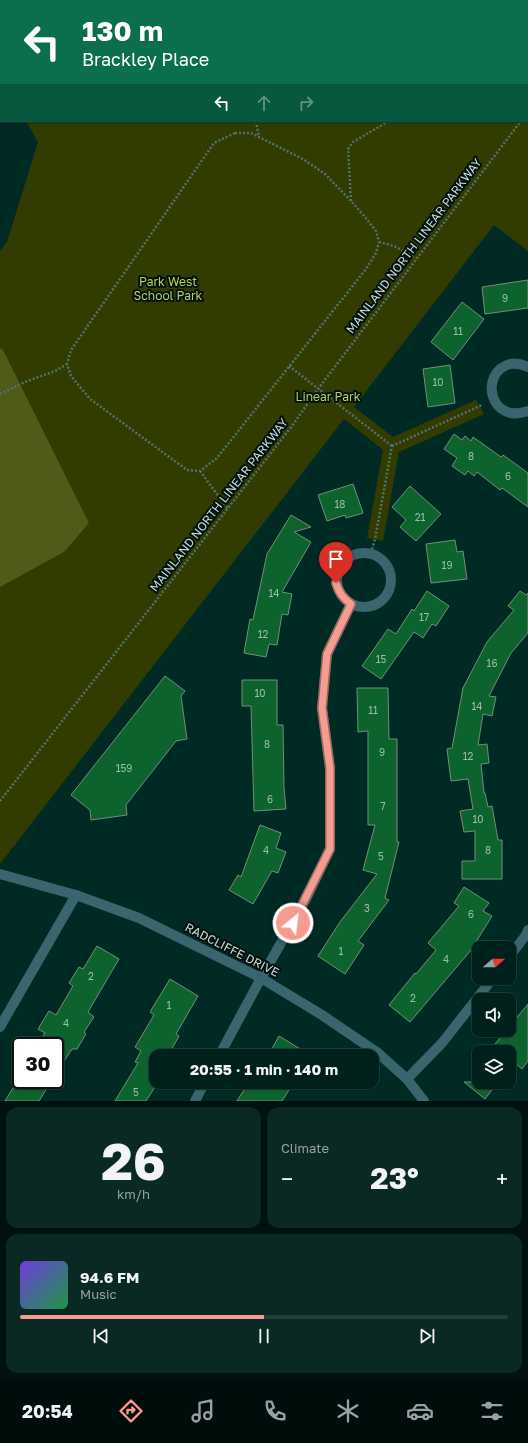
<!DOCTYPE html>
<meta charset="utf-8">
<style>
:root{--surface:#00201b;--page:#0a2824;--text:#f1f3f6;--muted:#95a3a3;--line:#223e3a;--accent:#f59c91}
body{margin:0;font-family:"Golos Text",sans-serif;background:var(--page);color:var(--text);height:100vh;display:flex;flex-direction:column;font-size:15px;white-space:nowrap}
*{box-sizing:border-box;margin:0}
p{font-size:13px;color:var(--muted)}
.icon{flex:none;width:22px;height:22px;fill:none;stroke:currentColor;stroke-width:2;stroke-linecap:round;stroke-linejoin:round}
.map{position:relative;height:1101px;overflow:hidden}
.side{display:flex;flex-direction:column;gap:6px;padding:6px;background:#00120f;flex:1}
.side>*{flex:none}
.banner{position:absolute;left:0px;top:0px;width:528px;height:122px;box-shadow:0 1px 3px #0004,0 0 0 1px var(--line);background:#0b6e4f;color:#fff;overflow:hidden}
.needle{width:26px;rotate:70deg}
.fabs{position:absolute;left:472px;top:941px;display:grid;gap:8px}
.fabs a{display:grid;place-items:center;width:44px;height:44px;border-radius:8px;background:var(--surface);box-shadow:0 1px 3px #0004,0 0 0 1px var(--line);font-size:20px}
.speed{position:absolute;left:12px;top:1037px;display:flex;gap:8px;font-size:20px;font-weight:700;text-align:center}
.speed>*{display:grid;place-content:center;width:52px;height:52px;border-radius:50%;background:var(--surface);box-shadow:0 1px 3px #0004,0 0 0 1px var(--line);line-height:1}
.speed .limit{border:2px solid #111;border-radius:6px;background:#fff;color:#111}
.pin{position:absolute;display:grid;place-items:center;width:34px;height:34px;color:#fff;margin:-41px -17px;border-radius:50% 50% 50% 0;rotate:-45deg;box-shadow:0 0 4px #0007}
.pin .icon{rotate:45deg}
.me{position:absolute;width:44px;margin:-22px;rotate:29deg;stroke-linejoin:round;filter:drop-shadow(0 0 3px #0008)}
.turn{display:flex;align-items:center;gap:14px;height:84px;padding:0 16px;font-size:18px}
.turn .icon{width:52px;height:52px;stroke-width:2.5}
.turn b{display:block;font-size:28px;line-height:34px}
.lanes{display:flex;align-items:center;height:38px;padding:0 16px;background:#0003;justify-content:center;gap:20px;direction:ltr}
.lanes .off{opacity:.35}
.big{font-size:30px;font-weight:700;line-height:1.1}
.side .card{flex:1;display:flex;flex-direction:column;justify-content:center;gap:6px;min-width:0;padding:0 14px;border-radius:12px;background:var(--page)}
.side .dial{align-items:center;gap:0}
.dial b{font-size:52px;line-height:1}
.song{display:flex;align-items:center;gap:12px}
.cover{width:48px;height:48px;border-radius:6px;background:linear-gradient(135deg,hsl(260 70% 55%),hsl(140 70% 35%))}
.played{height:4px;border-radius:2px;background:linear-gradient(90deg,var(--accent) 50%,var(--line) 50%)}
.keys{display:flex;justify-content:space-around;direction:ltr}
.heat{display:flex;justify-content:space-between;align-items:center;font-size:22px;direction:ltr}
.side .tiles{flex:1;display:grid;gap:6px;grid-template-columns:1fr 1fr}
.card:last-child{grid-column:span 2}
.trip{position:absolute;left:149px;top:1049px;width:230px;height:40px;border-radius:12px;background:var(--surface);box-shadow:0 1px 3px #0004,0 0 0 1px var(--line);font-weight:700;line-height:40px;text-align:center}
.tab-bar{display:flex;height:64px;justify-content:space-around;align-items:center;background:#000d0b;color:var(--muted)}
.tab-bar .icon{width:28px;height:28px}
.tab-bar .current{color:var(--accent)}
.tab-bar b{font-size:18px;color:var(--text)}
.map>svg:first-child{display:block}
</style>
<div class="map">
<svg width="528" height="1101" viewBox="0 0 528 1101">
<rect width="100%" height="100%" fill="#002a24"/>
<path fill="#323c00" d="M0 0H528V251L494 225 354 407 393 437 476 400 484 414 399 452 383 541 367 538 383 450 344 419 0 864V251L7 242 38 142 26 121H527V1H1V78Z"/>
<path fill="#4f5b18" d="M0 348 3 350 89 523 64 552 0 587Z"/>
<path fill="#0d632e" stroke="#738f78" d="M528 280V308L485 314 482 287Z
M462 302 484 319 453 360 431 342Z
M450 365 455 403 428 407 423 369Z
M454 434 462 440 465 436 471 441 473 437 501 457 503 455 528 473V507L502 488 500 490 477 472 474 476 468 471 465 475 452 466 457 458 444 449Z
M353 484 363 513 346 518 345 515 327 521 318 495Z
M410 486 441 514 416 541 400 527 406 520 392 507Z
M291 515 311 527 294 532 311 542 282 592 292 594 288 615 282 614 277 645 269 644 266 657 244 653 250 619 253 620 267 554Z
M455 540 457 552 463 551 467 579 431 583 426 544Z
M427 591 449 606 436 626 432 624 423 638 414 632 381 679 362 666 388 629 396 634 412 609 414 611Z
M520 591 526 595 528 593V633L511 653 489 696 496 697 492 716 483 714 478 745 487 744 489 763 481 764 484 793H485L488 807 492 806 498 840H502V879H462V861H475V831L464 832 460 811 473 809 468 779 451 781 447 749 452 748 463 688 487 642 514 610 508 606Z
M165 676 185 691 181 696 187 739 176 741 126 805 127 815 91 820 90 810 71 795Z
M242 680H277V725H283L284 788 286 809 254 811 251 706H242Z
M357 688H388L389 739H397V842H399L385 898 389 900 358 941 364 945 345 974 318 956 340 922 377 874 363 870 375 825H368V731L358 732Z
M260 825 281 833 276 848 286 852 278 873 272 871 253 904 229 890 238 875 241 877Z
M464 887 489 903 483 911 492 916 471 950 410 1022 389 1005 415 973 416 974 436 950 428 943 459 906 454 903Z
M97 946 119 959 88 1012 94 1017 84 1032 86 1034 77 1049H72L55 1075V1046H36L45 1033 38 1029 49 1011 56 1015 73 986 69 983 79 967 83 969Z
M170 979 198 996 176 1034 179 1036 168 1056H156V1076L152 1082H158L146 1101H115L138 1063 135 1062 141 1051 135 1047 154 1015 150 1012Z
M528 1004V1061L522 1069 509 1058V1052H502L494 1045 507 1030H509V1027Z
M279 1036 310 1055 309 1056H268Z
M18 1080H52L39 1101H5Z
M249 1082H294L282 1101H237Z
M464 1082H498L485 1099Z"/>
<g fill="none" stroke-linecap="round" stroke-linejoin="round">
<path stroke="#51736d" stroke-width="2.5" stroke-dasharray="2 2" stroke-linecap="butt" d="M0 26 1 25
M527 48H528
M527 114 528 112
M256 121 259 137
M235 133H251L303 159 325 174 352 202 365 217 376 231 379 242 376 253 366 269 217 458 200 471 187 470 90 399 71 376 67 364 71 350 214 143Z
M351 201 348 149 353 142 389 121
M379 242 394 246 416 258
M289 366 392 446
M0 394 25 382 55 371 67 364
M392 446 482 405
M200 471 228 509
M371 553 375 539 392 446
M0 801 292 426 318 389 521 121"/>
<path stroke="#38656e" stroke-width="9" d="M483 0 484 1
M527 26H528"/>
<path stroke="#38656e" stroke-width="10" d="M528 367C522 364 516 363 510 364 479 372 489 425 528 411
M337 580a27 27 0 1 1 54 0a27 27 0 1 1-54 0Z
M509 957 526 935 528 930
M0 1027 76 895
M219 1056 261 978 306 899 330 849V768L322 708 327 654 351 604
M407 1079 442 1043 493 978
M195 1101 205 1082"/>
<path stroke="#38656e" stroke-width="10" d="M0 874 76 895 139 918 261 978 322 1015 378 1053 407 1079 424 1101"/>
</g>
<g fill="none" stroke-linecap="round" stroke-linejoin="round">
<g stroke="#9f655e" stroke-width="10">
<path id="route" d="M293 923 330 849V768L322 708 327 654 351 604C343 598 339 593 336 583"/>
</g>
<use href="#route" stroke="#f59c91" stroke-width="7"/>
</g>
<g text-anchor="middle" stroke-width="4" stroke-linejoin="round" paint-order="stroke">
<g font-size="10" fill="#98bead">
<text x="505" y="302">9</text>
<text x="458" y="335">11</text>
<text x="438" y="386">10</text>
<text x="471" y="460">8</text>
<text x="508" y="480">6</text>
<text x="340" y="508">18</text>
<text x="420" y="521">21</text>
<text x="447" y="569">19</text>
<text x="274" y="597">14</text>
<text x="424" y="621">17</text>
<text x="263" y="638">12</text>
<text x="381" y="663">15</text>
<text x="492" y="667">16</text>
<text x="260" y="697">10</text>
<text x="477" y="710">14</text>
<text x="373" y="714">11</text>
<text x="267" y="748">8</text>
<text x="382" y="756">9</text>
<text x="468" y="760">12</text>
<text x="124" y="772">159</text>
<text x="270" y="803">6</text>
<text x="383" y="810">7</text>
<text x="478" y="823">10</text>
<text x="266" y="854">4</text>
<text x="488" y="854">8</text>
<text x="381" y="860">5</text>
<text x="367" y="912">3</text>
<text x="471" y="918">6</text>
<text x="341" y="955">1</text>
<text x="446" y="963">4</text>
<text x="91" y="980">2</text>
<text x="413" y="1002">2</text>
<text x="169" y="1009">1</text>
<text x="66" y="1027">4</text>
<text x="136" y="1096">5</text>
</g>
<g font-size="12" fill="#c7dcd7" stroke="#020f0c">
<text transform="translate(414 246) rotate(-53)" y="4">MAINLAND NORTH LINEAR PARKWAY</text>
<text transform="translate(219 505) rotate(-52)" y="4">MAINLAND NORTH LINEAR PARKWAY</text>
<text transform="translate(232 950) rotate(27)" y="4">RADCLIFFE DRIVE</text>
</g>
<g font-size="12" fill="#b7d05c" stroke="#020f0c">
<text x="168" y="286">Park West<tspan x="168" dy="14">School Park</tspan></text>
<text x="328" y="401">Linear Park</text>
</g>
</g>
</svg>
<div class="fabs">
<a><svg class="needle" viewBox="-14 -14 28 28"><path d="M0-13l5 13h-10z" fill="#e53935"/><path d="M0 13l5-13h-10z" fill="#95a3a3"/></svg></a>
<a><svg class="icon" aria-label="sound" viewBox="0 0 24 24"><path d="M4 9h4l5-4v14l-5-4H4zM17 9q2 3 0 6"/></svg></a>
<a><svg class="icon" aria-label="layers" viewBox="0 0 24 24"><path d="M12 4l9 5-9 5-9-5zM3 14l9 5 9-5"/></svg></a>
</div>
<div class="speed"><div class="limit">30</div></div>
<div class="pin" style="left:336px;top:583px;background:#d93025"><svg class="icon" aria-label="arrive" viewBox="0 0 24 24"><path d="M6 21V4h12l-3 4 3 4H6"/></svg></div>
<svg class="me" style="left:293px;top:923px" viewBox="-20 -20 40 40"><circle r="17" fill="#f59c91" stroke="#fff" stroke-width="3"/><path d="M0-11L8 9 0 5-8 9z" fill="#fff"/></svg>
<div class="trip">20:55 · 1 min · 140 m</div>
<div class="banner">
<div class="turn"><svg class="icon" aria-label="left" viewBox="0 0 24 24"><path d="M17 20v-9H6M10 6l-5 5 5 5"/></svg><div><b>130 m</b>Brackley Place</div></div>
<div class="lanes"><svg class="icon" aria-label="left" viewBox="0 0 24 24"><path d="M17 20v-9H6M10 6l-5 5 5 5"/></svg><svg class="icon off" aria-label="ahead" viewBox="0 0 24 24"><path d="M12 20V5M6 11l6-6 6 6"/></svg><svg class="icon off" aria-label="right" viewBox="0 0 24 24"><path d="M7 20v-9h11M14 6l5 5-5 5"/></svg></div>
</div>
</div>
<section class="side">
<div class="tiles">
<div class="card dial"><b>26</b><p>km/h</p></div>
<div class="card"><p>Climate</p>
<div class="heat"><a>−</a><b class="big">23°</b><a>+</a></div>
</div>
<div class="card">
<div class="song"><i class="cover"></i><div><b>94.6 FM</b><p>Music</p></div></div>
<div class="played"></div>
<div class="keys"><svg class="icon" aria-label="previous" viewBox="0 0 24 24"><path d="M18 5L8 12l10 7zM5 5v14"/></svg><svg class="icon" aria-label="pause" viewBox="0 0 24 24"><path d="M8 5v14M16 5v14"/></svg><svg class="icon" aria-label="next" viewBox="0 0 24 24"><path d="M6 5l10 7-10 7zM19 5v14"/></svg></div>
</div>
</div>
</section>
<nav class="tab-bar">
<b>20:54</b>
<svg class="icon current" aria-label="directions" viewBox="0 0 24 24"><path d="M12 3l9 9-9 9-9-9zM9 14v-3h6M13 9l2 2-2 2"/></svg>
<svg class="icon" aria-label="music" viewBox="0 0 24 24"><path d="M9 18V5l10-2v13"/><circle cx="6" cy="18" r="3"/><circle cx="16" cy="16" r="3"/></svg>
<svg class="icon" aria-label="phone" viewBox="0 0 24 24"><path d="M5 4h4l2 5-3 2q2 4 5 5l2-3 5 2v4C11 20 4 13 5 4z"/></svg>
<svg class="icon" aria-label="climate" viewBox="0 0 24 24"><path d="M12 3v18M4 7l16 10M4 17L20 7"/></svg>
<svg class="icon" aria-label="car" viewBox="0 0 24 24"><path d="M5 17H2v-5l4-1 3-4h7l3 4 3 1v5h-3M9 17h6M6 11h13"/><circle cx="7" cy="17" r="2"/><circle cx="17" cy="17" r="2"/></svg>
<svg class="icon" aria-label="filters" viewBox="0 0 24 24"><path d="M4 7h16M4 17h16"/><circle cx="9" cy="7" r="2"/><circle cx="15" cy="17" r="2"/></svg>
</nav>
